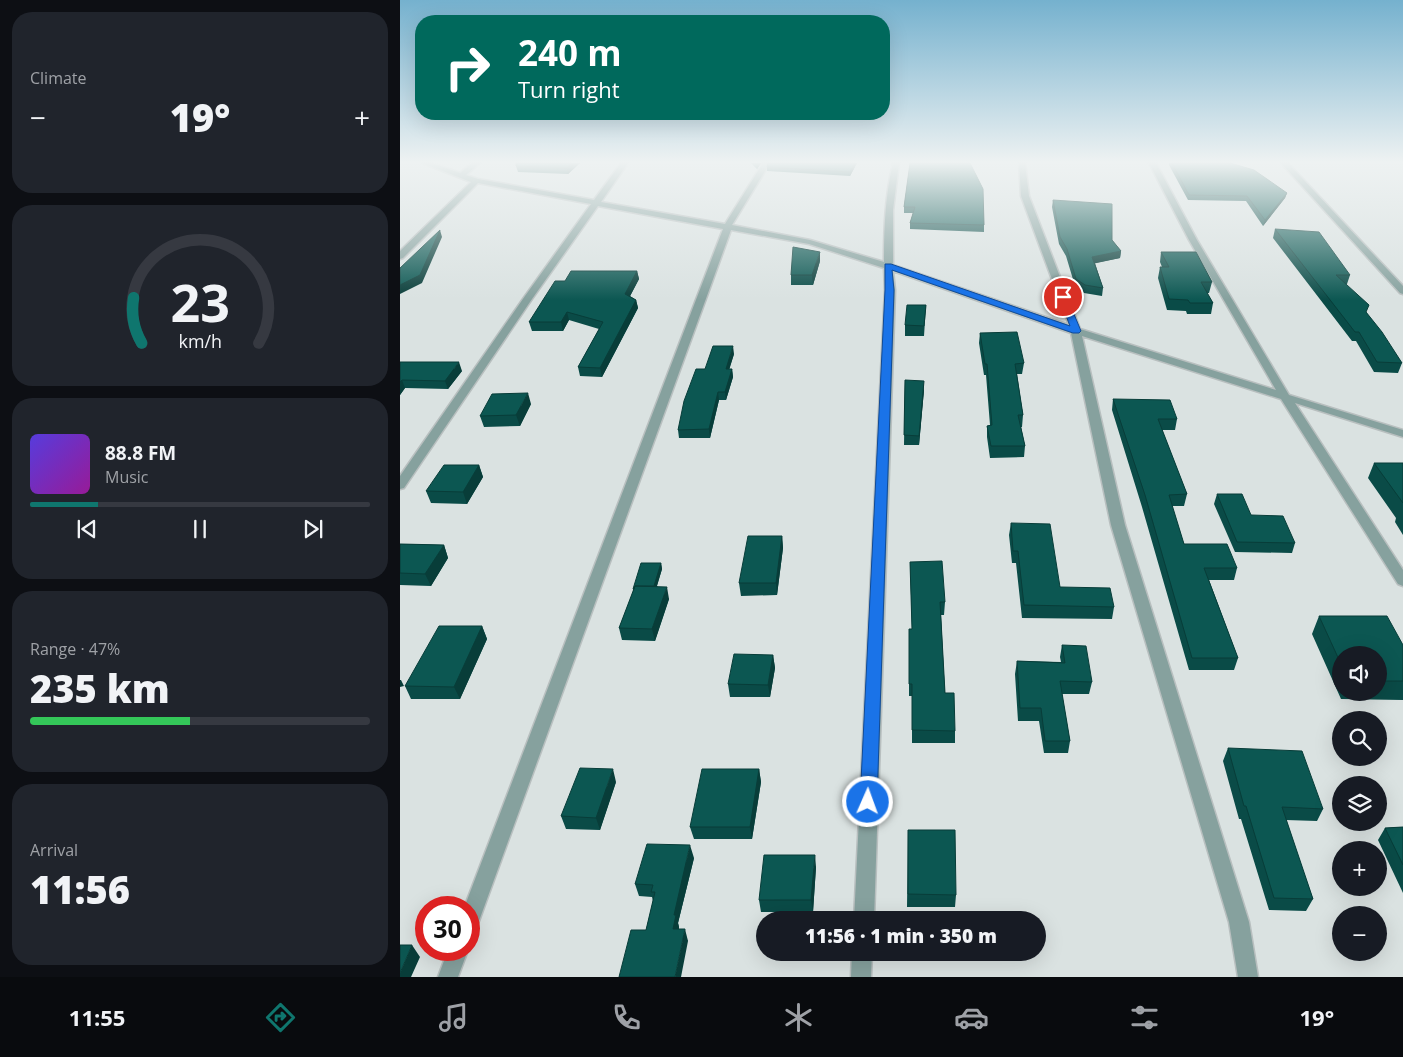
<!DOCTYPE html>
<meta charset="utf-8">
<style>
:root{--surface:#171b24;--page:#20242c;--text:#f1f3f6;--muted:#9ea1a6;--line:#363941;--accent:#0f766e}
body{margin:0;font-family:"Open Sans",sans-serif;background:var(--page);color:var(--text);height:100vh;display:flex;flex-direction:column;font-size:19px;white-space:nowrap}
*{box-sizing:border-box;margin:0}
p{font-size:16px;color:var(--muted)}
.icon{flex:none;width:28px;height:28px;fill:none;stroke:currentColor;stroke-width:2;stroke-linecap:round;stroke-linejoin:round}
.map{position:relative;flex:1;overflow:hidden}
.side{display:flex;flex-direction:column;gap:12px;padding:12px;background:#0d0f14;width:400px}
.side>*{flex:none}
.top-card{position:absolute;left:15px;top:15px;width:475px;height:105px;border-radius:20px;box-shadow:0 5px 20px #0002;background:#00695c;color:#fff;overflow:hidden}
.controls{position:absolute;left:932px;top:646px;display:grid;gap:10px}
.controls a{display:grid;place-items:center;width:55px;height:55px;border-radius:50%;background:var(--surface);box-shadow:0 5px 20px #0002;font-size:25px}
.speed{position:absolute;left:15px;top:896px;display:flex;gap:10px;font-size:25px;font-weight:700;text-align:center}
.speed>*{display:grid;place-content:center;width:65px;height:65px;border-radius:50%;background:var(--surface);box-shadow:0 5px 20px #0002;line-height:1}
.speed .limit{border:8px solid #d22;background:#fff;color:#111}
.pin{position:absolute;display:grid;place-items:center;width:42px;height:42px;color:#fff;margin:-21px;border:2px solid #fff;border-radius:50%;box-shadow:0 1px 5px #0007}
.me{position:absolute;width:55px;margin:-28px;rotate:2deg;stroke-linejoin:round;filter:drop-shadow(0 0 4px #0008)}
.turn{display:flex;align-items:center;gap:18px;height:105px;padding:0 20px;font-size:22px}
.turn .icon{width:65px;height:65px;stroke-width:2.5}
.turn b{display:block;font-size:35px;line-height:42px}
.big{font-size:38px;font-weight:800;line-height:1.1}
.side .tile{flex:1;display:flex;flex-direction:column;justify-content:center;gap:8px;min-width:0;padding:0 18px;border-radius:20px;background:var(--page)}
.side .dial{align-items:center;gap:0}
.dial svg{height:130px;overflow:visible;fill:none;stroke:var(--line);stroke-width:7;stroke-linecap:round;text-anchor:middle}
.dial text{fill:var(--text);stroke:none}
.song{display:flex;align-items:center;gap:15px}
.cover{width:60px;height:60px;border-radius:8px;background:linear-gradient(135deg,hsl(250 70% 55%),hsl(300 70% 35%))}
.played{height:5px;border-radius:2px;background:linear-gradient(90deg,var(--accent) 20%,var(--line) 20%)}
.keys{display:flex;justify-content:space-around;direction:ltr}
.heat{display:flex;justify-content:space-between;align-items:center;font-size:28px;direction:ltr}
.charge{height:8px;border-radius:4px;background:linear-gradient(90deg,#34c759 47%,var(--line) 0)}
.trip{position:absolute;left:356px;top:911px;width:290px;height:50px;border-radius:25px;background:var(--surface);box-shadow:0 5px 20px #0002;font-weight:800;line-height:50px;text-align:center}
.tabs{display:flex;height:80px;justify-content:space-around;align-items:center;background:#090b0e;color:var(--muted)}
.tabs .icon{width:35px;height:35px}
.tabs .current{color:var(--accent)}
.tabs b{font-size:22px;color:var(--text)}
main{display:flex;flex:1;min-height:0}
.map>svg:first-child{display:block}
</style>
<main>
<section class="side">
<div class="tile"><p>Climate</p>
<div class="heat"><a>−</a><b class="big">19°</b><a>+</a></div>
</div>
<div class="tile dial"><svg viewBox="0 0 100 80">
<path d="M14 69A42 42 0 1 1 86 69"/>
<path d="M14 69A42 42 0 0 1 9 41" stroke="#0f766e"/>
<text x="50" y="56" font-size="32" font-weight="700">23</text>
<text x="50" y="72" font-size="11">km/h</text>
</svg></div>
<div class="tile">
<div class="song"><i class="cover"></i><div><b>88.8 FM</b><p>Music</p></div></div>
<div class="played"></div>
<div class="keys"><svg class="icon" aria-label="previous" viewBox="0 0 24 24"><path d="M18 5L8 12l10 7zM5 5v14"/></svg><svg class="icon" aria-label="pause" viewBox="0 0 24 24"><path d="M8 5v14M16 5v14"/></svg><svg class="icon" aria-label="next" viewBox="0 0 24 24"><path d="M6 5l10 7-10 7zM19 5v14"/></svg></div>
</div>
<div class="tile"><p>Range · 47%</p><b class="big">235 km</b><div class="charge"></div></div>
<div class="tile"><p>Arrival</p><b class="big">11:56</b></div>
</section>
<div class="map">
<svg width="1003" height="977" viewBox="0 0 1003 977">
<rect width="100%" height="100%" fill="#dae2e1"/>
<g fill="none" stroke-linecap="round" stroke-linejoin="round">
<g stroke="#b8bfbf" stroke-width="3">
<path id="minor" d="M22 163H32L60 173 72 163H80L66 175 78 179 194 200 221 163H228L201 202 325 224 363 163H370L332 225 410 240 484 262C484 229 485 196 493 163H499L493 210V265L669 325 621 196 619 163H625L629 196 680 329 876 390 789 240 749 163H756L797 240 889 395 1003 430V437L895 403 1003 570V586L998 584 881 399 682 336 725 525 849 922 858 977H838L829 922 711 525 671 333 493 271 495 290 474 920H454L485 290 484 268 409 244 331 230 79 921 76 928 69 931V908H64L323 229 198 206 132 299 4 488 0 489V476L125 296 191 204 78 183 3 258 0 259V251L71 182Z
M881 163H888L1003 286V294L1000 293Z
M48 950H68L58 977H38Z
M452 952H472L471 977H451Z"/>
</g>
<use href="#minor" fill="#86a19e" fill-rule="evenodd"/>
</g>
<path fill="#0a4b47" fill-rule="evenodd" d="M180 163 168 174 118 172 116 166Z
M351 163H361L357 169Z
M457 163 450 176 367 171V167Z
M510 163 584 225V232L510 229V223L513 213H504V207Z
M769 163H830L887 193 885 198 863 226 846 201 788 200 769 165Z
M653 200 712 240 721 251 720 258 695 263 703 288 702 296 684 293 675 286 666 256 659 244 652 207Z
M875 229 950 275 947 284H946L1002 363 998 373 974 372 956 341H952L873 238Z
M761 252 812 282 809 293H807L813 303 811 314H787L786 311 767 310 758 278 760 267H762L760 262Z
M420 261 413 285H391V275Z
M237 271 239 279 230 296 236 300 238 308 202 377 180 376 178 367 199 329 169 320 163 331H132L129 322 165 281Z
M526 305 524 336H505V325Z
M580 333 624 363 622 374H617L623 415 622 427H621L625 446 624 457 590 458 587 437V426L590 425 586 375H584L579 343Z
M334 354 329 369H332L333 377 326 400H319L310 438H279L278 430 305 369Z
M0 362 62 371 48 389 5 388 0 395Z
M505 380 524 390 519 445H504Z
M713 399 777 419 775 430H762L787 494 784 506H772L784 544 837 568 834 580H809L838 658 834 670H789L742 507 712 410Z
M131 404 120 426 84 427 80 416Z
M974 463H1003V535L995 522 996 518 968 478Z
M79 465 83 477 67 504 31 503 26 491Z
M817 494 895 543 892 553 835 552 814 504Z
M611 523 660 587 714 607 712 619 622 618 616 563H612L609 535Z
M382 536 383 548 377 595 341 596 339 583Z
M0 544 44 545 48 558 31 586 0 585Z
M510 562 545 602 544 615H541L545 693 555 731V743H512V696H509V629H512Z
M261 563 262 569 257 586 269 599 255 641 222 640 219 628 233 592V589Z
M919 616 1003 645V700L941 699 912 634ZM941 655H979V692H941Z
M82 626 87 639 60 699H11L5 686Z
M662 645 692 682 689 694H662L670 741 668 753H644L639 721H618L615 674 617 661 661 662 660 657Z
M373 655 375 668 370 697H330L328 684Z
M828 748 923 809 917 821 886 820 913 899 906 911 869 910 841 819H839L823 761Z
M359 769 361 782 352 839H294L290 827Z
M216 782 200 830 166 829 161 816Z
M1003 827V893L978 840 985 828Z
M508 830 556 895 555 907H507Z
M294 858 278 923 279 927V929L288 941 246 930 253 901 252 897 239 896 235 884Z
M416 867 413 912H361L359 900Z"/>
<path fill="#083d39" d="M172 163H180L168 174 167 168Z
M358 163H361L357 169V164Z
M455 163H457L450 176V172Z
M887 193 885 198 863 226 865 220Z
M40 230 42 237 22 283 0 294V285Z
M721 251 720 258 692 264V257Z
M420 252V261L413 285 412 275Z
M237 271 239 279 227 302 225 294Z
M236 300 238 308 202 377 200 368Z
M167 312 169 320 163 331 161 322Z
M333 346 334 354 327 377 326 369Z
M59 362 62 371 48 389 45 381Z
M332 369 333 377 326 400 325 392Z
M2 380 5 388 0 395V382Z
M524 381V390L519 445V436Z
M318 392 319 400 310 438 309 429Z
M128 393 131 404 120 426 116 415Z
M79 465 83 477 67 504 63 492Z
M382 536 383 548 377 595 376 583Z
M44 545 48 558 31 586 25 574Z
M261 563 262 569 254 595 253 589Z
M267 587 269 599 255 641 252 629Z
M82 626 87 639 60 699 54 687Z
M373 655 375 668 370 697 368 685Z
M0 680H1L4 686 0 687Z
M213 769 216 782 200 830 196 818Z
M359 769 361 782 352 839 350 827Z
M290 845 294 858 278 923 279 927 277 941 273 929 274 915Z
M415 855 416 867 413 912 411 900Z
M285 929 288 941 281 977H275Z
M12 945 20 957 11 977H0V973Z"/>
<path fill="#0c5752" stroke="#083d39" d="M116 163H172L167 168 116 166Z
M368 163H455L450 172 367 167Z
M510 163H570L583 189 584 225 510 223 515 207H504Z
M772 163H830L854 170 887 193 865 220 847 196 789 195Z
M653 200 712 204V240L721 251 692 257 703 288 685 285 676 279 667 249 660 237Z
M875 229 919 232 950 275H936L969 305 966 312 982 332 1002 363 977 362 959 332H955Z
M40 230 20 275 0 285V268Z
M393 247 420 252 412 275H391Z
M761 252H796L812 282H801L813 303H790L788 300 769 299 760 267H769Z
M171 271H237L225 294 236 300 200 368 178 367 203 322 167 312 161 322H129L155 281H165Z
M507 305H526L524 326 505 325Z
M617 332 624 363 615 364 623 415H618L625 446H591L587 426 592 425 587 364H585L580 333Z
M313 346H333L326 369H332L325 392H318L309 429 278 430 284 401 296 369H305Z
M0 362H59L45 381 2 380 0 382Z
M505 380 524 381 519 436 504 435Z
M128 393 116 415 80 416 92 394Z
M713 399 770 400 777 419H758L787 494 769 495 784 544H827L837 568H804L838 658H792L745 495Z
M974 463H1003V503Z
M44 465H79L63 492 26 491Z
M817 494H842L851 515 883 516 895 543 837 542Z
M611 523 650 524 660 587 710 588 714 607 624 605 618 551H613Z
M348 536H382L376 583H339Z
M0 544 44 545 25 574 0 573Z
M542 561 545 602H540L545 693H554L555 731 512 730V684H509V629H512L510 562Z
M241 563H261L254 586H235L234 589H233Z
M235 586 267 587 252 629 219 628Z
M919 616H987L1003 645V681H979V655H941V664Z
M39 626H82L54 687 5 686Z
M662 645 686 646 692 682 660 681 670 741H645L641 708H620L617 661 665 663Z
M334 654 373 655 368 685 328 684Z
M828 748 902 751 923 809 882 807 913 899 874 898 846 806H844Z
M180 768 213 769 196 818 161 816Z
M302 769H359L350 827H290Z
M1003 827V865L985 828Z
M508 830H555L556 895 508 894Z
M247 844 290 845 274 915H276L273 929H285L275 977H219L231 930H246L255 892H251L253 885 235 884Z
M364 855H415L411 900H359Z
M0 945H12L0 973Z"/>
<linearGradient id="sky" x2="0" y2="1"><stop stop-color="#75b1ce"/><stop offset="0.54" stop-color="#eef2f2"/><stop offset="1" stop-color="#eef2f2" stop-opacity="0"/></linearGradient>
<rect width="1003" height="300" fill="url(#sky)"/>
<path fill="#1a73e8" stroke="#114b97" d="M485 264H491L670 326 659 297 666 295 681 331 679 333H673L492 270 494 290 477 802 474 807 468 809 463 807 460 802 485 290Z"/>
</svg>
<div class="controls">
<a><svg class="icon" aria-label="sound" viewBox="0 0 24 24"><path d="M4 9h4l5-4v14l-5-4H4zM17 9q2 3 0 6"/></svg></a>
<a><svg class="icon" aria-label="search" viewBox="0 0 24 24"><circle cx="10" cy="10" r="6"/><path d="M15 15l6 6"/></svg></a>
<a><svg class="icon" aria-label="layers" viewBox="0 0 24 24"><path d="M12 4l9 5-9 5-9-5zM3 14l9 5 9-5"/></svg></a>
<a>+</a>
<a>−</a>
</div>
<div class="speed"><div class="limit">30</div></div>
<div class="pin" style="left:663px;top:297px;background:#d93025"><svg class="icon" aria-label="arrive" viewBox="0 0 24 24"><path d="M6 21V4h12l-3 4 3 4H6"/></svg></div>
<svg class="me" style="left:468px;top:802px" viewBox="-20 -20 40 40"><circle r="17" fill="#1a73e8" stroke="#fff" stroke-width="3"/><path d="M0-11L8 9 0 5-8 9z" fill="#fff"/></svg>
<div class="trip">11:56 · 1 min · 350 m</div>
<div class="top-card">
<div class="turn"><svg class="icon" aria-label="right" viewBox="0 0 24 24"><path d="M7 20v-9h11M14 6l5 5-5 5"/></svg><div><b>240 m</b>Turn right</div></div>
</div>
</div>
</main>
<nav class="tabs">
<b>11:55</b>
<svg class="icon current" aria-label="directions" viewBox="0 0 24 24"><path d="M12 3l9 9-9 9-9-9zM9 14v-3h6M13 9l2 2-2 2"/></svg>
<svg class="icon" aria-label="music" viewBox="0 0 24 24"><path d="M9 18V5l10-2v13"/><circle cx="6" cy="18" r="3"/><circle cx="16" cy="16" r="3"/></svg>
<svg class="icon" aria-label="phone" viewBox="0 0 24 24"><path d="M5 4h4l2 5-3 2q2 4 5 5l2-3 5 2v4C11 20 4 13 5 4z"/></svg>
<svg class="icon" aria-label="climate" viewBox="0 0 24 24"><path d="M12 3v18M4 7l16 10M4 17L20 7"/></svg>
<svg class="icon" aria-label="car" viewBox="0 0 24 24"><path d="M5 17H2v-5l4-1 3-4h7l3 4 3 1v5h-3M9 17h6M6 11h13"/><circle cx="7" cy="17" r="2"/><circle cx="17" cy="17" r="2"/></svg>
<svg class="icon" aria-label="filters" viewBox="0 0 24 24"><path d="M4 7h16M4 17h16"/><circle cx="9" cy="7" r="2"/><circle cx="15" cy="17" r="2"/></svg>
<b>19°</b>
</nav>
